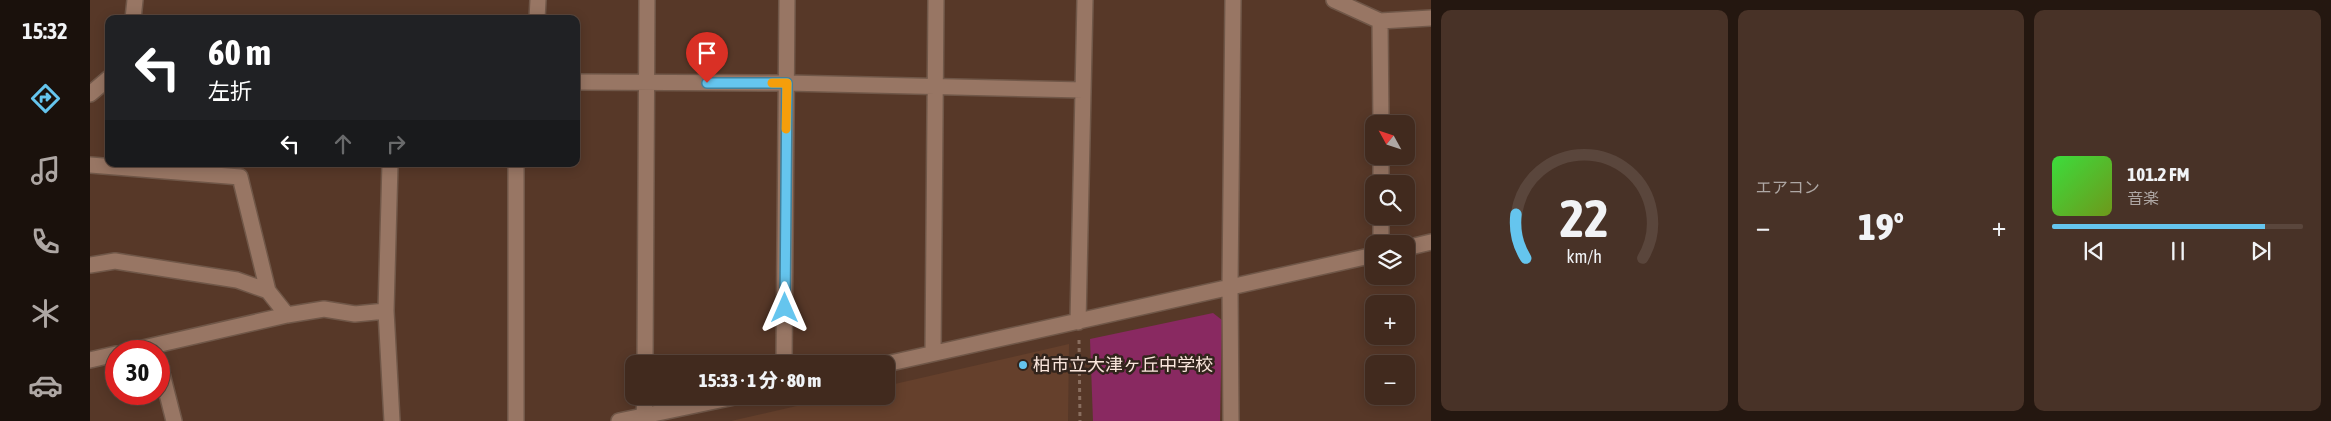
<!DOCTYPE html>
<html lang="ja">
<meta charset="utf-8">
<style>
:root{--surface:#412a1e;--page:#483227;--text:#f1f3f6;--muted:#aea7a4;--line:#5a463c;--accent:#65c5ee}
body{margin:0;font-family:"Asap Condensed","Noto Sans JP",sans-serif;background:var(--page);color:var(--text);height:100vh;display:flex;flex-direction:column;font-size:19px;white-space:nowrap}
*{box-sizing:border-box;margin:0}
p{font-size:16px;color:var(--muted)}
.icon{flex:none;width:28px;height:28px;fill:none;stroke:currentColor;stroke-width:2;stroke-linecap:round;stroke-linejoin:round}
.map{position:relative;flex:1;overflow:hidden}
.side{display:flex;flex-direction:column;gap:10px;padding:10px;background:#241710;width:900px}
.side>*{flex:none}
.top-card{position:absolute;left:15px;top:15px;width:475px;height:152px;border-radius:10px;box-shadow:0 2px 12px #0003,0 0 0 1px var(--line);background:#202124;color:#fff;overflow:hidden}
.needle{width:32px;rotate:310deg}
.buttons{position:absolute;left:1275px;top:115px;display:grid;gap:10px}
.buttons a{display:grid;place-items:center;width:50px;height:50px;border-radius:10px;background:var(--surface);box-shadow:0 2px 12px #0003,0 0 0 1px var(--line);font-size:25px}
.speed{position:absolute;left:15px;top:340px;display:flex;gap:10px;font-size:25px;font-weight:700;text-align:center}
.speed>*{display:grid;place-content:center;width:65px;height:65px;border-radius:50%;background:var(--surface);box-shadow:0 2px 12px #0003,0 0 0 1px var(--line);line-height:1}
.speed .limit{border:8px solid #d22;background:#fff;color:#111}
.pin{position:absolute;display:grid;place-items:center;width:42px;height:42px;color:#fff;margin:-51px -21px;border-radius:50% 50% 50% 0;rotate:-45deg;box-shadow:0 0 5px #0007}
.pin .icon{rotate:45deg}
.me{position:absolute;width:55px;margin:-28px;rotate:0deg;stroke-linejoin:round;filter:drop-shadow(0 0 4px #0008)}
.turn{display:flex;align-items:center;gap:18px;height:105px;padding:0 20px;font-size:22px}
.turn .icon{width:65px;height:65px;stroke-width:2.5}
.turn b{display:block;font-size:35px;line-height:42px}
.lanes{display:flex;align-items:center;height:48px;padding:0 20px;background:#0003;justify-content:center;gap:25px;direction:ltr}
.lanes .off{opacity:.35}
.big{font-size:38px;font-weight:800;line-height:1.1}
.side .card{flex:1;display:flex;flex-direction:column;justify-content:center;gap:8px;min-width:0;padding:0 18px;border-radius:10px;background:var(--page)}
.side .dial{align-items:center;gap:0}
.dial svg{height:130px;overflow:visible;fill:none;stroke:var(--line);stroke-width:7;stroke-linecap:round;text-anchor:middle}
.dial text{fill:var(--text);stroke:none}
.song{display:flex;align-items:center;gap:15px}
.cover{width:60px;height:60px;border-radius:8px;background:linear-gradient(135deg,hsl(120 70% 55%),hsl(80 70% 35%))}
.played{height:5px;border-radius:2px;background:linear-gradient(90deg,var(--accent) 85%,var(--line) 85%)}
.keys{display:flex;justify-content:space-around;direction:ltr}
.heat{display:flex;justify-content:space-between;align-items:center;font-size:28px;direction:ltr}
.side .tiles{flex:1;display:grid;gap:10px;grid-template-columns:repeat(3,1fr)}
.trip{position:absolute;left:535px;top:355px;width:270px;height:50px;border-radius:10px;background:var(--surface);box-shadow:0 2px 12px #0003,0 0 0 1px var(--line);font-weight:800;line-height:50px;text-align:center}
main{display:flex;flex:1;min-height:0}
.dock{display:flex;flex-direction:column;width:90px;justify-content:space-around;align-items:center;background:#1a110c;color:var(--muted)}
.dock .icon{width:35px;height:35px}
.dock .active{color:var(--accent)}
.dock b{font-size:22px;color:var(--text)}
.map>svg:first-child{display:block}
</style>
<main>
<nav class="dock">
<b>15:32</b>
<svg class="icon active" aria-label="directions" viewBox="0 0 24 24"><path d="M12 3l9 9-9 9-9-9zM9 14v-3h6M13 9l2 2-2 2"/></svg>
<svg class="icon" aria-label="music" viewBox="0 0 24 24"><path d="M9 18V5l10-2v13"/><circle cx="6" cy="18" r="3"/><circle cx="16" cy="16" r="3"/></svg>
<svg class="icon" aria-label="phone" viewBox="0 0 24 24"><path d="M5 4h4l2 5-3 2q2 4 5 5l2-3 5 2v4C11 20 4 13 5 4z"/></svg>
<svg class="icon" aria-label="climate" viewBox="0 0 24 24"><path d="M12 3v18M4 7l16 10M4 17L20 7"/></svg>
<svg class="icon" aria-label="car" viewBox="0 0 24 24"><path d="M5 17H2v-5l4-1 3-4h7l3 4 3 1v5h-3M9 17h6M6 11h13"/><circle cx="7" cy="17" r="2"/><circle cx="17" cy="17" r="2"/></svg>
</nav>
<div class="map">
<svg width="1341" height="421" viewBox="0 0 1341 421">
<rect width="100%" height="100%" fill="#573828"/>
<path fill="#65402c" d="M979 344 978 421H641L750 396H796V386Z"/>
<path fill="#892961" d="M1123 313 1132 320 1130 421H1003L1000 339Z"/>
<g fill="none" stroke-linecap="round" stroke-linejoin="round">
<g stroke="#705748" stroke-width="18">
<path id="minor" d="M1244 0 1290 21 1341 18
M43 19 45 0
M447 19 448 0
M1290 21 1291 124
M486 82 697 83 993 90
M0 94 19 78
M1291 156V184
M300 164 296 311 302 421
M0 165 150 177 178 291
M1291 216V244
M1316 248 1341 242
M0 265 25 261 147 280 178 291 197 315
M988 322 995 0
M40 351 197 315 234 309 265 314 296 311
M843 353 846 0
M0 360 26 354
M69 362 84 421
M555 364 557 0
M694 364 697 0
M796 364 1284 255
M554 415 555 396
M426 421V164
M529 421 649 396
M1141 421 1140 286 1143 0"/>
</g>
<path stroke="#896e5f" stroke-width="3" stroke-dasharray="4 4" stroke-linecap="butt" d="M989 340 990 421"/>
<use href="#minor" stroke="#987664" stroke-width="15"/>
</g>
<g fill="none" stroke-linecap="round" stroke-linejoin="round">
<g stroke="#42809b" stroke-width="12">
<path id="route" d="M617 83H697L695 308"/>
</g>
<use href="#route" stroke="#65c5ee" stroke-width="9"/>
<path stroke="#f59e0b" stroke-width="9" d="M682 83H697L696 129"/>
</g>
<circle fill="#65c5ee" stroke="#32241c" stroke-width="2" cx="933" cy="365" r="5"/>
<g text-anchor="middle" stroke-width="5" stroke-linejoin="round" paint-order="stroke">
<g font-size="18" fill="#fae6dc" stroke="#32241c" text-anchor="start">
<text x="943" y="371">柏市立大津ヶ丘中学校</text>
</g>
</g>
</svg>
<div class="buttons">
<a><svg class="needle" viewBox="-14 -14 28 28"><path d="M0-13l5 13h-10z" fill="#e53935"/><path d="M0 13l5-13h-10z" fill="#aea7a4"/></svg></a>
<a><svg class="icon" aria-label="search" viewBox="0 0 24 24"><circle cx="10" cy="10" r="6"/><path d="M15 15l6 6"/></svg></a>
<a><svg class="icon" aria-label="layers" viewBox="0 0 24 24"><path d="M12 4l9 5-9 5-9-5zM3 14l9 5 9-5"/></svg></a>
<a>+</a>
<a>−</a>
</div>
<div class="speed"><div class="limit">30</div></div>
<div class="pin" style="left:617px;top:83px;background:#d93025"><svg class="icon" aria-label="arrive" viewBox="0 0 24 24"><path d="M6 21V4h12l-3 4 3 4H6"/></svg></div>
<svg class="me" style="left:695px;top:308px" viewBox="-20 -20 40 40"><path d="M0-17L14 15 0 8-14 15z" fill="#65c5ee" stroke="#fff" stroke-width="4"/></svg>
<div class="trip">15:33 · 1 分 · 80 m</div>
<div class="top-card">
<div class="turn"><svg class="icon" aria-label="left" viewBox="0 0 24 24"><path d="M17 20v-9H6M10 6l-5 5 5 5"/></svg><div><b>60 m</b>左折</div></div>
<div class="lanes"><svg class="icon" aria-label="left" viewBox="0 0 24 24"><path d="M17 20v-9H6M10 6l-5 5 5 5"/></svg><svg class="icon off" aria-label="ahead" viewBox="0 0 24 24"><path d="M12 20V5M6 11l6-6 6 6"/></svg><svg class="icon off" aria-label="right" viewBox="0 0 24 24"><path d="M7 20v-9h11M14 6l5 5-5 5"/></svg></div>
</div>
</div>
<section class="side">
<div class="tiles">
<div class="card dial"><svg viewBox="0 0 100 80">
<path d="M14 69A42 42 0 1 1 86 69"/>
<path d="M14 69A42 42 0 0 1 8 42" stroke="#65c5ee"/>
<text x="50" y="56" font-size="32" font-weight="700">22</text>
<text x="50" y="72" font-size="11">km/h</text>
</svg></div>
<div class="card"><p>エアコン</p>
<div class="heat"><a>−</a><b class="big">19°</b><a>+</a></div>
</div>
<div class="card">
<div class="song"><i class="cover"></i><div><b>101.2 FM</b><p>音楽</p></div></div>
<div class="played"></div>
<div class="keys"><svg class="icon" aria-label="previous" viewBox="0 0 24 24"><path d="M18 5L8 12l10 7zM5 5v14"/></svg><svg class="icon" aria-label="pause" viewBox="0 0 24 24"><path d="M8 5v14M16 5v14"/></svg><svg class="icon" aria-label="next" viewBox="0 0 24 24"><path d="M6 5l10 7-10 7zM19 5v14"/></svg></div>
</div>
</div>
</section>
</main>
